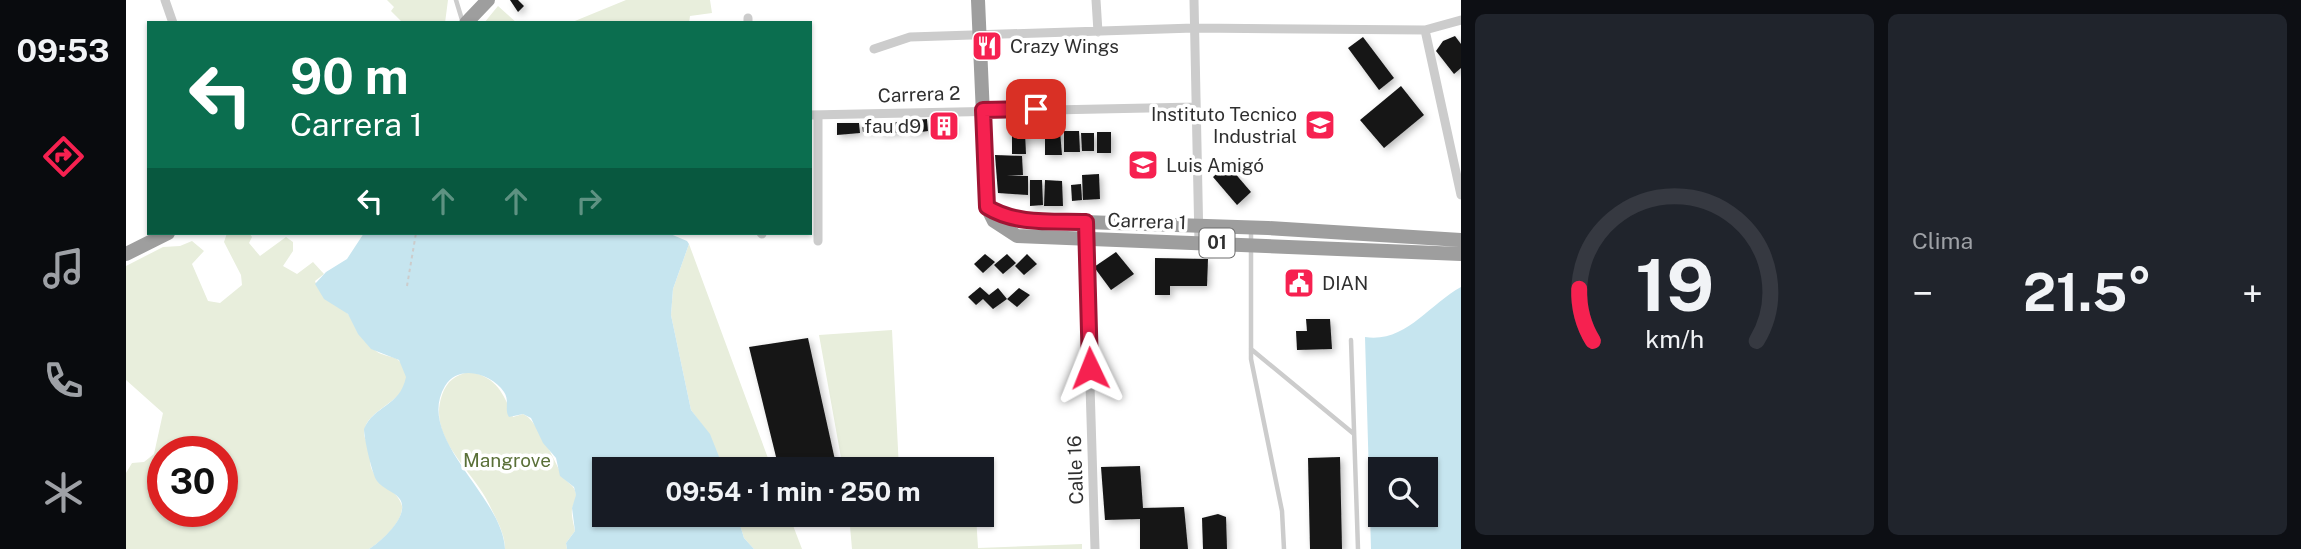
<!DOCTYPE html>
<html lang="es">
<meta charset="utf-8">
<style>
:root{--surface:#171b24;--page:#20242c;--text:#f1f3f6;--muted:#9ea1a6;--line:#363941;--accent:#f62150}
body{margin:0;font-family:"Public Sans",sans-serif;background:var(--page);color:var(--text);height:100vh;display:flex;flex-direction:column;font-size:26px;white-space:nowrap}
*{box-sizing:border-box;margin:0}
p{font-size:23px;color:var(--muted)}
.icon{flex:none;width:38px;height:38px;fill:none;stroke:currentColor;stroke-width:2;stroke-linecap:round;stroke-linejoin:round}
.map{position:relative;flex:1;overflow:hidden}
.details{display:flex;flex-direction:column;gap:14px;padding:14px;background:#0d0f14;width:840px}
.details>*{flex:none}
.banner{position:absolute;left:21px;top:21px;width:665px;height:214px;border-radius:0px;box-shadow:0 2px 5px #0004;background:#0b6e4f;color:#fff;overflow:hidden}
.fabs{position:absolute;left:1242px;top:457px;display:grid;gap:14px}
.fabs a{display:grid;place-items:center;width:70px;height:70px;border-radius:0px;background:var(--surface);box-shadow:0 2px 5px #0004;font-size:35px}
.speed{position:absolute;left:21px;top:436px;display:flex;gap:14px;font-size:35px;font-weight:700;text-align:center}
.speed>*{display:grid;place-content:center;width:91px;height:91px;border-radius:50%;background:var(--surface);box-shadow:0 2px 5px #0004;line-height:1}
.speed .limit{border:10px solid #d22;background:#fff;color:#111}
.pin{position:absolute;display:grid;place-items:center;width:60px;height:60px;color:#fff;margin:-30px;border-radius:14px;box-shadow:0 4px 10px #0006}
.me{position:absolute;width:77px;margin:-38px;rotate:358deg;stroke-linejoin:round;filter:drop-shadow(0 0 5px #0008)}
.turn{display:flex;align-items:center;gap:24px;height:147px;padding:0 28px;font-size:32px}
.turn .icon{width:91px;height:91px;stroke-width:2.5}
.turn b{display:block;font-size:49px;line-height:60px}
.lanes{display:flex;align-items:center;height:66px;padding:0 28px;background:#0003;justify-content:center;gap:35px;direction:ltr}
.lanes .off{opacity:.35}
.big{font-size:52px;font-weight:700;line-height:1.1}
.details .tile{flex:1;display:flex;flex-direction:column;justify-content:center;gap:10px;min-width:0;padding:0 24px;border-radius:10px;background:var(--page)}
.details .dial{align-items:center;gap:0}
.dial svg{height:182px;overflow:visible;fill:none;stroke:var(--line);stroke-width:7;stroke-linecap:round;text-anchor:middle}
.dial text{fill:var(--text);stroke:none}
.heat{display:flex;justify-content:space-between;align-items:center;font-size:38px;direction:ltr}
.details .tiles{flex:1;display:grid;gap:14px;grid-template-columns:repeat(2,1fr)}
.trip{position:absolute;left:466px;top:457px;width:402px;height:70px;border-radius:0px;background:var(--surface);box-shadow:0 2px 5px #0004;font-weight:700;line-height:70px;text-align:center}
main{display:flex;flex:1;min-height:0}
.menu{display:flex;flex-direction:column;width:126px;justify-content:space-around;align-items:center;background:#090b0e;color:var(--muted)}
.menu .icon{width:49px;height:49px}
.menu .on{color:var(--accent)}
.menu b{font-size:32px;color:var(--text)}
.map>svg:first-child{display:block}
</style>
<main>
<nav class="menu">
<b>09:53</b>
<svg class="icon on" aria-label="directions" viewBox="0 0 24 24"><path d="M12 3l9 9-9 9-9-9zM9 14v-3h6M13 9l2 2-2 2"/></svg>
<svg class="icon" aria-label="music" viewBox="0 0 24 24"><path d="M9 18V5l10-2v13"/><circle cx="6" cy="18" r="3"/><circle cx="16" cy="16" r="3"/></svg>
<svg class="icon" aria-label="phone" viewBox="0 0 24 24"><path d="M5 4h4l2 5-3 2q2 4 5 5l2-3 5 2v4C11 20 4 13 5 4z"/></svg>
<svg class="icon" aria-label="climate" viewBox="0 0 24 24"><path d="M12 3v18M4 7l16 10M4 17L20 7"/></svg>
</nav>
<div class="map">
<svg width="1335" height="549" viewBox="0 0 1335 549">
<defs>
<filter id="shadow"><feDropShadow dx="3" dy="3" stdDeviation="3.5" flood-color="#0004"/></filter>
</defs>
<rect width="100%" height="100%" fill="#fff"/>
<path fill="#e8eedc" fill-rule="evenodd" d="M261 0H322L319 23H277L265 11 268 7Z
M500 0H584L586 13 564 16 563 23H444Z
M372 6 391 23H358Z
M101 233H123L126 237 123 243 134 256 160 237 167 242V251L157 266 171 274 187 262 198 274 189 281C196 301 209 301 222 314 235 326 233 339 250 351 259 358 271 354 277 366 294 398 245 405 239 428 236 436 241 441 243 448 245 455 243 464 246 470 252 484 272 490 276 506 277 522 256 541 243 549H0V473L6 463 18 462 28 454 37 413 0 380V266L37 247 54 246 66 241 78 251 66 264 82 301 94 303 116 285 115 275 98 242ZM37 452H96V511H37Z
M563 244 646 469H598L583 434 565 410 545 315 547 289Z
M766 330 773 469H717L693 335Z
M343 372C370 376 378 394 387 417L397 414C411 419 429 463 437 477 441 483 449 485 450 494 451 500 447 504 446 509 445 516 448 525 449 531L440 543 441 549H379C379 533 370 519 363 504 346 469 301 438 316 395 321 381 329 375 343 372Z
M611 515H663L676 549H628L618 538Z
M723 515H850L852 548 956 544V549H726Z"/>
<path fill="#c6e5ef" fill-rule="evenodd" d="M238 233H542L561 241 563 244 547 289 545 315 565 410 584 434 598 469H478V514L611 515 618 538 628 549H441L440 543 449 531 446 508 450 495 448 487 434 476 430 458 417 443 405 418 397 414 383 417C378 410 384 401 378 392 366 374 333 363 319 386 288 438 377 496 379 549H243C256 541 286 514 273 498 267 491 257 489 251 481 246 474 238 438 238 429 248 405 274 407 280 377L273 360 245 349 232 334 222 314 198 299 189 284 200 272 221 259Z
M1335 287V549H1245L1239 337C1280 343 1302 305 1335 287ZM1255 469H1300V514H1255Z"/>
<path fill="#161616" filter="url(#shadow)" d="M384 0H392L398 6 392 12Z
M1329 36 1335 44V68L1328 74 1310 51 1317 41Z
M1237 37 1268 78 1253 90 1222 48Z
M1275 86 1298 115 1258 148 1234 120Z
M801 119 802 131 781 134 779 121Z
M829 120 830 132 806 133 807 121Z
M776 122 777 132 754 134 753 123Z
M711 123H733L734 133 711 135Z
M750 123 752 131 737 132 736 124Z
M934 131 936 155H919V132Z
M938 131H953L954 152H938Z
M971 132H985V153H971Z
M886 133H899L900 154H886Z
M955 133H968V151H956Z
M869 155 896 156 897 175 881 176H902V195L872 193Z
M1101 164 1125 192 1111 205 1087 177Z
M973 174 974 199 957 200 956 175Z
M904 180H916L917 205 904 206Z
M919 180 936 181 937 206H918Z
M955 184 956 200 946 201 945 185Z
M990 252 1008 274 985 290 968 267Z
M859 254 869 262 857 273 848 264Z
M881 254 890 263 877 274 868 265Z
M901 254 911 264 898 275 889 266Z
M1029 258 1082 259 1081 286H1044V295H1029Z
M854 287 863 295 872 288 881 299 893 288 904 295 891 307 881 299 867 309 857 299 850 305 842 297Z
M1180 319H1204L1206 349 1171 350 1170 331H1181Z
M682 338 711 469H653L623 347Z
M1214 457 1216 549H1184L1182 458Z
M1014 466 1017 508 1058 507 1062 549H1014V519L979 520 975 467Z
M1092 514 1100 517 1101 549H1077L1076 518Z"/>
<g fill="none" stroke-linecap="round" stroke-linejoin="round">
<path stroke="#ccc" stroke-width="2" stroke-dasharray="3.5 3.5" stroke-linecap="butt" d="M281 286 290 233"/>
<path stroke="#ccc" stroke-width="4.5" d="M330 0 337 23
M1125 228V359L1156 511 1158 549
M1225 340 1232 549
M1125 349 1228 434"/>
<path stroke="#ccc" stroke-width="9" d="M39 0 47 23
M970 0 972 32
M1068 0 1073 243
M622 18V23
M1299 30 1335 195
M748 49 784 37 1068 28 1299 30 1335 20
M684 115 1070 107
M692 115V241
M959 222 969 549
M635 233 636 234"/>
<path stroke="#9e9e9e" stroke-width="14" d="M852 0 861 207 868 221 891 236 1335 254
M340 23 362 0
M862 208 874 216 896 220 1142 228 1335 240
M0 254 42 233"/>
</g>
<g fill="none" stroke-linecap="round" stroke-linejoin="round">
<g stroke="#a01534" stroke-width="18">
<path id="route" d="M910 109 857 110 861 207C890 225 926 221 960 222L964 368"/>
</g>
<use href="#route" stroke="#f62150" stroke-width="12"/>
</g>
<defs>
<g id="restaurant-square" transform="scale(1.575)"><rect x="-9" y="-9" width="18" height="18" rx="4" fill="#f62150" stroke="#fff"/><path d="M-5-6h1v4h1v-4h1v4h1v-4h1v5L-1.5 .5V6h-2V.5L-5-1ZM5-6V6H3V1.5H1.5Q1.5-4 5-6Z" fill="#fff"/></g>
<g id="school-square" transform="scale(1.575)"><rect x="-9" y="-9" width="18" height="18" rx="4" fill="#f62150" stroke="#fff"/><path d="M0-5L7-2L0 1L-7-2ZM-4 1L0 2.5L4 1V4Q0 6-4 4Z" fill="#fff"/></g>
<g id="building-square" transform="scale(1.575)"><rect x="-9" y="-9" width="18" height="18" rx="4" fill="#f62150" stroke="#fff"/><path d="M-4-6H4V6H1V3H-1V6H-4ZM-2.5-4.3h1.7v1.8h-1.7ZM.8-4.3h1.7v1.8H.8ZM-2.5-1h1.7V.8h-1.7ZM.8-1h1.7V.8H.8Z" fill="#fff"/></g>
<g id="civic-square" transform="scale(1.575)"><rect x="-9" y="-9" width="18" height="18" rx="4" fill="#f62150" stroke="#fff"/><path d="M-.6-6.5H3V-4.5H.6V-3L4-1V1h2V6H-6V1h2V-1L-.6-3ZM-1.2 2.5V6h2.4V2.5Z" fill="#fff"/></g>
</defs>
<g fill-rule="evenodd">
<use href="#restaurant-square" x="861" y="46"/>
<use href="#school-square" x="1194" y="125"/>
<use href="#building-square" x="818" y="126"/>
<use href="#school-square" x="1017" y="165"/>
<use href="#civic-square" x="1173" y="283"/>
</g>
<g text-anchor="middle" stroke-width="7" stroke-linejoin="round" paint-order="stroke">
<rect fill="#fff" stroke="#6d6d6d" stroke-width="2" x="1073.5" y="228.5" width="35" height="29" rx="5"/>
<g font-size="18" font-weight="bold" fill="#2f2f2f">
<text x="1091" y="249">01</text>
</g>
<g font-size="19" fill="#2f2f2f" stroke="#fff" text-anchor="start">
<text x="884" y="53">Crazy Wings</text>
<text x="1171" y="121" text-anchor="end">Instituto Tecnico<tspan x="1171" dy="22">Industrial</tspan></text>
<text x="795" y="133" text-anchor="end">fau d9</text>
<text x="1040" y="172">Luis Amigó</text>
<text x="1196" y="290">DIAN</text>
</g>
<g font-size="19" fill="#2f2f2f" stroke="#fff">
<text transform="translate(793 94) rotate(-2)" y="7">Carrera 2</text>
<text transform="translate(1021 221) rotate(2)" y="7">Carrera 1</text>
<text transform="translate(949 470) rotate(-92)" y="7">Calle 16</text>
</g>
<g font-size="19" fill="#5a7038" stroke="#fff">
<text x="381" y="467">Mangrove</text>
</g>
</g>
</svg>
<div class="fabs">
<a><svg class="icon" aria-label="search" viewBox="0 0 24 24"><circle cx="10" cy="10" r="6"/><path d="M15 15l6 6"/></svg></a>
</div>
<div class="speed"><div class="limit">30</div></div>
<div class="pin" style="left:910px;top:109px;background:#d93025"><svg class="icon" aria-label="arrive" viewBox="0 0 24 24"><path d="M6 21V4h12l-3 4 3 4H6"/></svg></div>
<svg class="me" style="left:964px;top:368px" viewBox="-20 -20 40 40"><path d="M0-17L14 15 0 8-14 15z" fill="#f62150" stroke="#fff" stroke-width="4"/></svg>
<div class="trip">09:54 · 1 min · 250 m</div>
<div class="banner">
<div class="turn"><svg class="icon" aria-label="left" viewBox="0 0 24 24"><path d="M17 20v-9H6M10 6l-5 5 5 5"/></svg><div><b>90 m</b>Carrera 1</div></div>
<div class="lanes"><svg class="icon" aria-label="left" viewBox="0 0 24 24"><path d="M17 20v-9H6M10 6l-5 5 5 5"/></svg><svg class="icon off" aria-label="ahead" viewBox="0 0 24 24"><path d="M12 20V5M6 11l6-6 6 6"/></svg><svg class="icon off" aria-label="ahead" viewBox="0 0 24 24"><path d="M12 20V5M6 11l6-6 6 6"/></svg><svg class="icon off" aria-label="right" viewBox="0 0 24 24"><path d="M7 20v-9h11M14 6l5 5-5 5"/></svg></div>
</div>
</div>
<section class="details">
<div class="tiles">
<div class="tile dial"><svg viewBox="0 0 100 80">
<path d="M14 69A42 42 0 1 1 86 69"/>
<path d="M14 69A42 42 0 0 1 8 46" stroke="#f62150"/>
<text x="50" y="56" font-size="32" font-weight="700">19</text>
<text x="50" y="72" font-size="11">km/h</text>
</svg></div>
<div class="tile"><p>Clima</p>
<div class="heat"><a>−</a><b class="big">21.5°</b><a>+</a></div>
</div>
</div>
</section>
</main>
